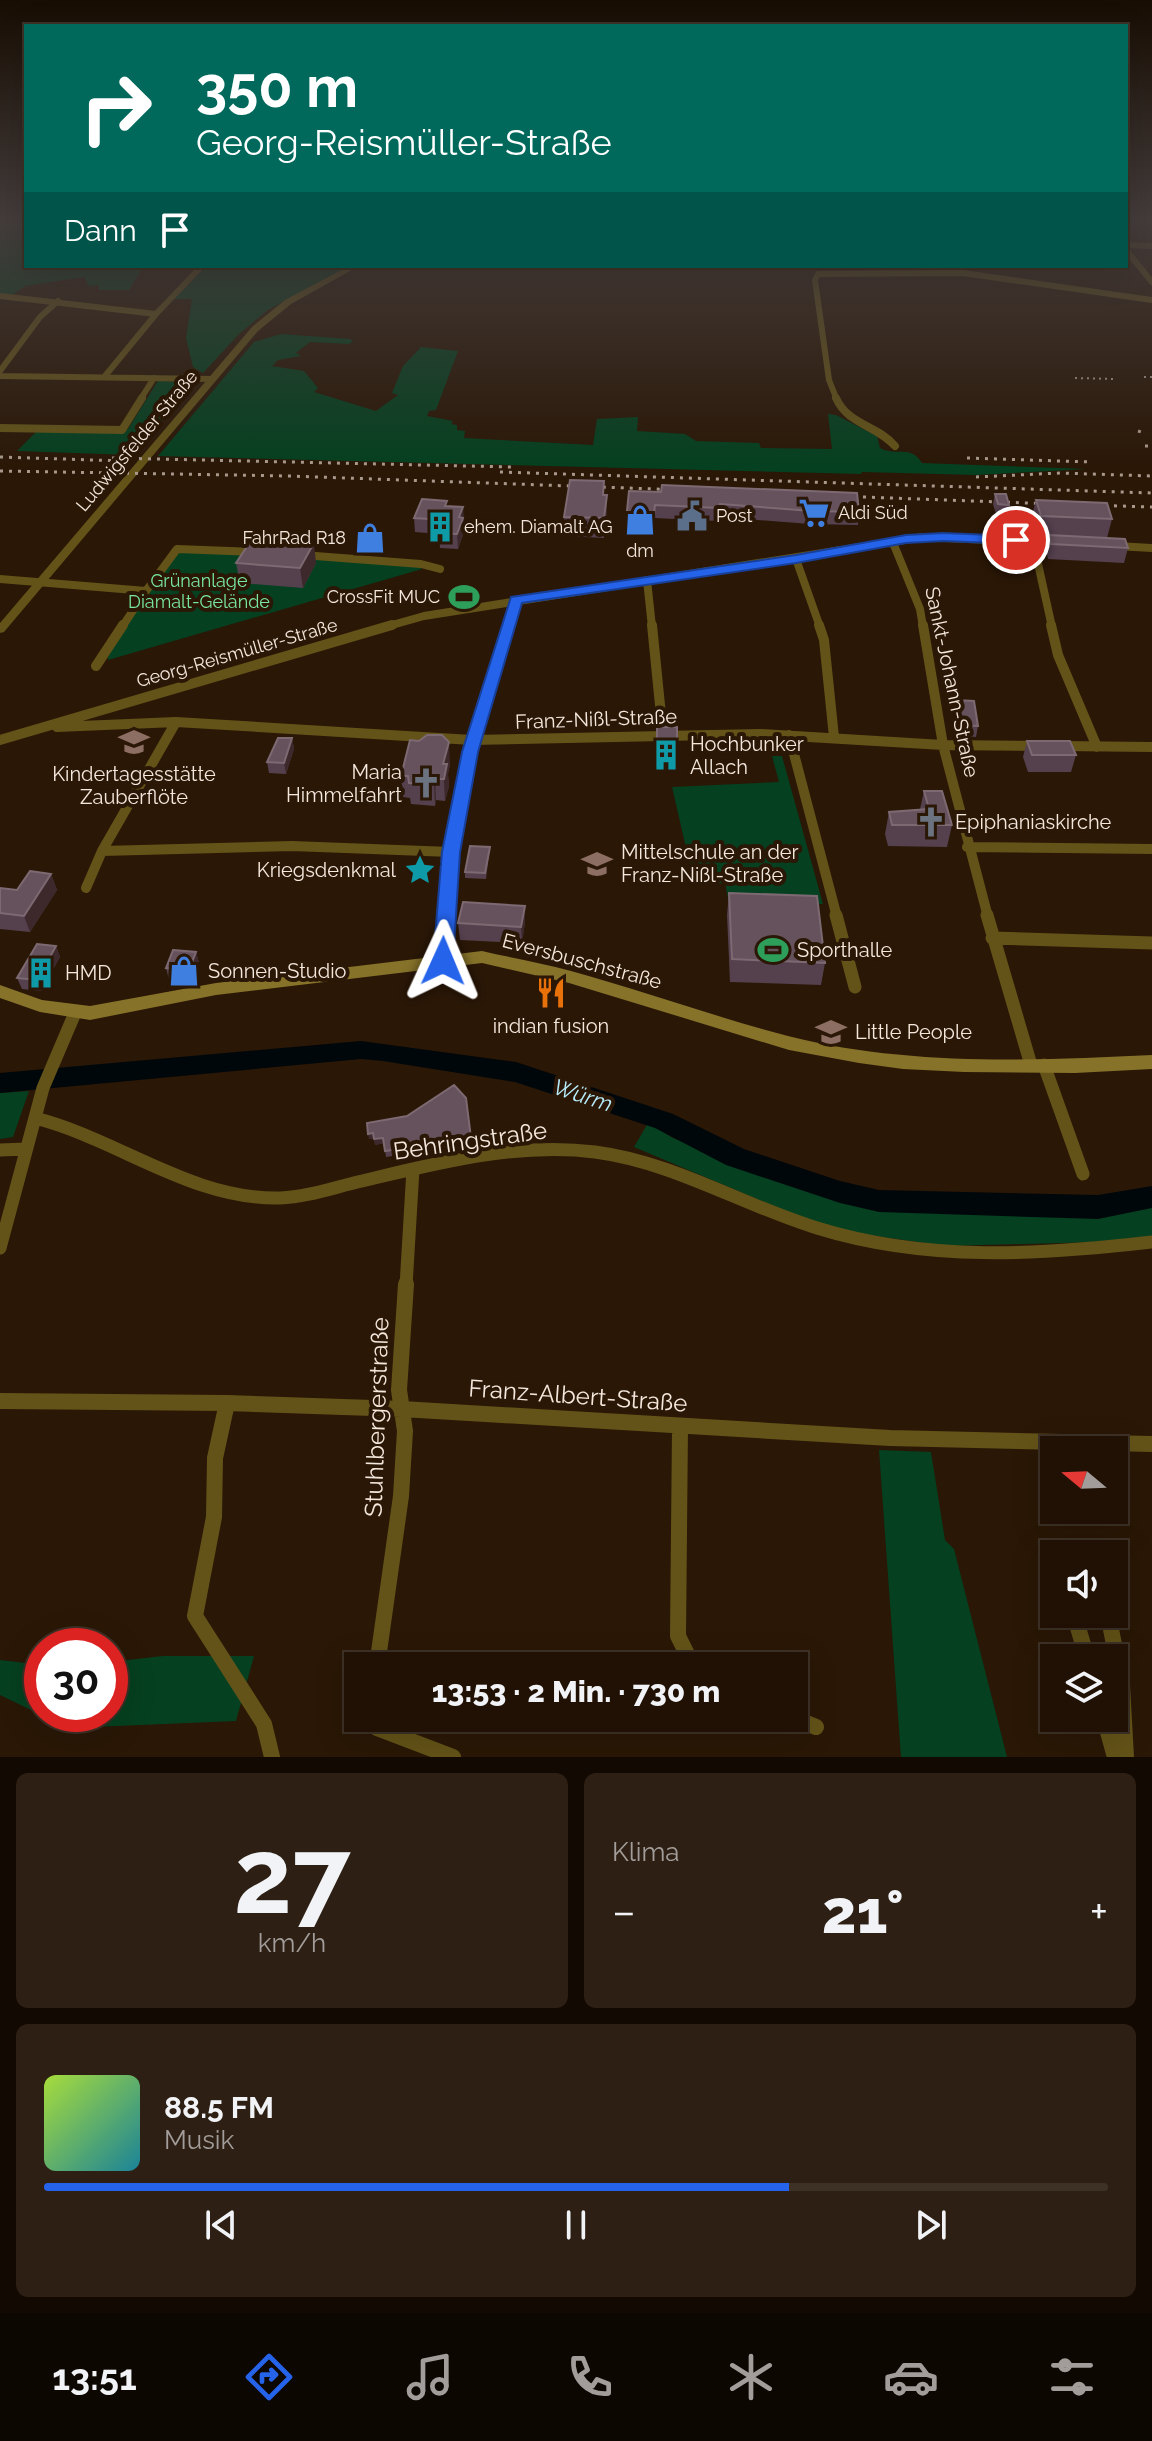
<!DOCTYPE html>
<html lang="de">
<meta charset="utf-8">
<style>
:root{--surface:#201104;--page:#2d1f13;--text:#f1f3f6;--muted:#a29d9a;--line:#3d3126;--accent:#2563eb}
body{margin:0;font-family:Raleway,sans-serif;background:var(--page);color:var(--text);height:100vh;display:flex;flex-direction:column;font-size:30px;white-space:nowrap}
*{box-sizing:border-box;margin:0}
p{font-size:26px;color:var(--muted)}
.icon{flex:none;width:44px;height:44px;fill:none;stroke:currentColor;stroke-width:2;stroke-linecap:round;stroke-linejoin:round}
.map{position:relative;height:1757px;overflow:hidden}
.details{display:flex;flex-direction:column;gap:16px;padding:16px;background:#120902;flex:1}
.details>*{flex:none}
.banner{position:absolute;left:24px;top:24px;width:1104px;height:244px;border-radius:0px;box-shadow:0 8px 32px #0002,0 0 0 2px var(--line);background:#00695c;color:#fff;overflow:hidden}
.needle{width:52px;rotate:289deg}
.fabs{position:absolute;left:1040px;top:1436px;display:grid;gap:16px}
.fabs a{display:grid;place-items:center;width:88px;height:88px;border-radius:0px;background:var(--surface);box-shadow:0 8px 32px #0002,0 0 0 2px var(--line);font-size:40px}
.speed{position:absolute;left:24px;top:1628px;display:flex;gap:16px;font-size:40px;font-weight:700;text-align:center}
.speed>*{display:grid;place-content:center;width:104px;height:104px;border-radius:50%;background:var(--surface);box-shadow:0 8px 32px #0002,0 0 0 2px var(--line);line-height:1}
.speed .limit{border:12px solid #d22;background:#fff;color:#111}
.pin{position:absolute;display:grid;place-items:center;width:68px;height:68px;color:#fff;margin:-34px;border:4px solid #fff;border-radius:50%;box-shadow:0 2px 8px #0007}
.me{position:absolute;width:88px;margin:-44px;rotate:1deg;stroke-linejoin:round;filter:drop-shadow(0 0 6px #0008)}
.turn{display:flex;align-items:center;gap:28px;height:168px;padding:0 40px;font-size:36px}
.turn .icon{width:104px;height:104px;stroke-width:2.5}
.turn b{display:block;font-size:56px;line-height:68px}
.then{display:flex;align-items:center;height:76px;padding:0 40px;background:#0003;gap:16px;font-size:30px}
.big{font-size:60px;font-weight:800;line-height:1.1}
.details .widget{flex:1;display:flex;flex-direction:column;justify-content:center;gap:12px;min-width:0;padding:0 28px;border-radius:12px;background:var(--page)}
.details .dial{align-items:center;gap:0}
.dial b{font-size:104px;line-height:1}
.song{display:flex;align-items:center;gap:24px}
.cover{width:96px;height:96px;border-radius:12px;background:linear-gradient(135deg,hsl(80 70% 55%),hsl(190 70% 35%))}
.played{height:8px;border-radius:4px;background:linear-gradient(90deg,var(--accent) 70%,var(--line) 70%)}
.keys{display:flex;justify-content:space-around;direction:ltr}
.heat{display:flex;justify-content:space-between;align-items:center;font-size:44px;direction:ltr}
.details .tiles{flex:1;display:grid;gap:16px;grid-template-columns:1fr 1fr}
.widget:last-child{grid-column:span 2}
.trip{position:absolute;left:344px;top:1652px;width:464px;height:80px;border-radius:0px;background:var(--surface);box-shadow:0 8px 32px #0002,0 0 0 2px var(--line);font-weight:800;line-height:80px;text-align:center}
.tabs{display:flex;height:128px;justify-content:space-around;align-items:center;background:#0d0702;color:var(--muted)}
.tabs .icon{width:56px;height:56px}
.tabs .current{color:var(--accent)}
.tabs b{font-size:36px;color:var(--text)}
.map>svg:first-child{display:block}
</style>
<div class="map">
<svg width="1152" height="1757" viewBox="0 0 1152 1757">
<rect width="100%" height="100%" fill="#2a1706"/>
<path fill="#054020" d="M0 221H26V266H156L141 270 129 290H99V285L89 286 84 277 25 286 12 295H0Z
M207 266H349L268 310 239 334 203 373 193 367 186 338 192 299H174Z
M281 334 350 339 353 341 349 344 310 342 296 353 301 356 278 360 272 366 304 371 318 388 314 392 376 411 398 395 392 393 403 366 421 347 458 351 436 410 429 411 427 416 453 421 451 424 457 425V430L465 431 464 438 593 445 597 419 638 417 637 431 685 434 696 441 759 443 761 448 832 449 828 414 836 415 877 436 880 448C898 457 910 444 922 463L1086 469 976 475 862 472 861 474 158 456 254 342Z
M158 381 196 382 132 455 17 451 38 430 118 432 128 429Z
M181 550 418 566 422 569 108 660V654L175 554Z
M772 756H782L823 904 730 908 725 883 708 884 706 875 722 873 692 874 672 787 779 782Z
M29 1091 13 1137 0 1139V1093Z
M648 1123 673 1138 746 1168 843 1200 905 1211 960 1210 1085 1218 1152 1204V1236L1097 1242 945 1246 828 1229 634 1147Z
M879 1450 931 1452 945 1540 954 1549 1007 1757H901Z
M163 1656H254L236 1721 68 1728 0 1695V1660L42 1665V1714H110V1662Z"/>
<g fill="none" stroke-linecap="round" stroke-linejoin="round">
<path fill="#00070b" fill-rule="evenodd" d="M361 1041 516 1062 673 1114 744 1149 840 1181 879 1190 1098 1195 1152 1186V1208L1098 1219 879 1212 840 1203 726 1165 655 1128 515 1082 383 1061 361 1059 0 1093V1073Z"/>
<path stroke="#635318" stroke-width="6" d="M1126 245 1152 246
M1126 250 1152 282
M0 296 156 314 199 269
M0 371 40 317 58 301
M0 376 212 379
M105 376 156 314
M140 400 154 378
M837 400 829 380 815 280 818 274 963 273 1152 300"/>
<path stroke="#635318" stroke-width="8" d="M836 398C848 425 877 425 895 446
M0 428 122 430 142 398
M1033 541 1052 627
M890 543 894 545 920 609 923 627
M1116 546 1152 548
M302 555 421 564 440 569
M796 559 820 627
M0 579 146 591 177 549 257 552
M647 580 652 627
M122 627 146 591
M385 627 424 616 923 537 1059 543
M507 627 516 600"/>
<path stroke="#635318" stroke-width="10" d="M652 625 663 735
M819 625 824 640 834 737
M923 625 943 745 988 917
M1051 625 1058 655 1097 747
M96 666 123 625
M57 727 176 722 472 740 760 734 943 745 1039 746
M789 735 837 917
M0 740 392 625
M1060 746 1152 747
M967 847 1152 849
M102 851 292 846 451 852
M86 888 102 851 176 722
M444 917C450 817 478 720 508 625"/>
<path stroke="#635318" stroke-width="13" d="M836 915 855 987
M987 915 1031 1065
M992 938 1152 943
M443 961 444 915
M1044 1065 1083 1174
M35 1118C118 1139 191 1200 280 1198 308 1197 335 1187 362 1181 437 1163 517 1142 595 1152 673 1162 742 1205 817 1228 927 1262 1039 1255 1152 1242
M0 1150 26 1149
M0 1248 43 1088 75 1013
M406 1286 413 1169"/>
<path stroke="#635318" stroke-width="16" d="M0 1401 227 1403 402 1409 890 1438 1152 1444
M227 1403 215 1458 214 1517 195 1616 264 1724 272 1757
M680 1427 678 1636 693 1666
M1074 1614 1087 1658
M1108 1614 1122 1685 1126 1757
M377 1666 401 1496 405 1431 399 1390 406 1284
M375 1718 377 1728 453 1757
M794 1718 816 1727
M1104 1718 1115 1757"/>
<path fill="#635318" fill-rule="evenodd" d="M349 266H359L291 304 258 331 4 632 0 633V623L252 327 285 300Z"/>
<path fill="#867229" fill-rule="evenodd" d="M482 951C512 958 542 963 571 971 644 991 715 1017 788 1036 906 1066 1032 1061 1152 1055V1069L1075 1073 964 1072 903 1069 859 1063 789 1050 569 983 482 963 216 995 90 1020 40 1012 0 998V985L42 1000 90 1006 216 983Z"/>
<path stroke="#a8998c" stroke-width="2" stroke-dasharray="2 4" stroke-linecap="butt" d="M1144 377H1152
M1075 378 1115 379"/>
<path stroke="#a8998c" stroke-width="3" stroke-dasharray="3 6" stroke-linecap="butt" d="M1138 431 1141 432
M1145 446H1149
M0 457 125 461
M112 458 512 467
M967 458 1091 462
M0 471 289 476 684 490
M500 472 1152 493
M976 477 1060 473 1152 476
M836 496 1055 504
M1087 505 1152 507"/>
</g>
<path fill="#55404e" d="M629 491 859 512 858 525 810 524 719 517 718 521 654 518 653 535 625 534Z
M995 494 1009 505 1007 514H996L993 504Z
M604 495H607L604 538 565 536 564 517Z
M1036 500 1112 519 1107 538 1128 548 1124 563 1048 559 1046 550 1049 536 1037 535 1031 519Z
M448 506 463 507 464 532 458 549 440 548 439 534 415 532 414 518Z
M236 563H316L303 588 240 583Z
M956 700 978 726 976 737 958 735 954 711Z
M657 727 677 740 676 761H656Z
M292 738 294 749 286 774 269 773 267 762Z
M1027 741 1076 755 1071 772H1028L1023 757Z
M450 764 448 774 449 786 445 801 436 800 435 806 411 804 410 798 403 797 401 776Z
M924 791 952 825 947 847 888 846 885 834 889 812 920 809Z
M490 847 486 879 465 878V872Z
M51 874 57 890 30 932 0 929V888L17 890Z
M729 893 825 963 821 985 730 982 727 915Z
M525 922 522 943 460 940 458 923Z
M56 946 60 957 41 991 22 989 17 978Z
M196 952 199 963 192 981 169 980 166 968Z
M466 1098 471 1144 386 1157 384 1143 375 1145 374 1138 369 1139 407 1116Z"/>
<path fill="#3d282b" d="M607 495V515L604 538V518Z
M463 507 464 532 458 549 457 534 459 517Z
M314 543 316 563 303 588 300 568Z
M292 738 294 749 286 774 284 763Z
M449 742 450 764 448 774 449 786 445 801 443 764Z
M435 779 436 800 435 806 434 784Z
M51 874 57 890 30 932 24 916Z
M525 906V922L522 943 521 927Z
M56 946 60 957 41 991 37 980Z
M196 952 199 963 192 981 189 970Z
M373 1133 374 1138 369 1139 368 1134Z
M383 1138 384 1143 375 1145 374 1139Z"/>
<path fill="#66525d" stroke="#7c6971" stroke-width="2" d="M570 480 604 481 603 495H607L604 518 564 517Z
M662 485 857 493 859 512 812 511 720 504 719 508 655 505 653 522 626 521 629 491 661 492Z
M995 494H1006L1009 505 998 504Z
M422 499 447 501 445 506 463 507 459 517 463 518 457 534 439 533 445 520 414 518Z
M1036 500 1107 503 1112 519 1041 516Z
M1049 535 1125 539 1128 548 1051 544Z
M252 539 314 543 300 568 236 563Z
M956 700 974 701 978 726 960 725Z
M657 727H677V740L657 739Z
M427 735H442L449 742 443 764H447L444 779H435L434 784 409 783 408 776H401L410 740 419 741Z
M278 738H292L284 763 267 762Z
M1027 741H1070L1076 755H1032Z
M924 791H942L952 825H892L889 812 929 809Z
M470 846 490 847 485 873 465 872Z
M30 871 51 874 24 916 0 913V888L17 890Z
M729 893 817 896 825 963 732 959Z
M463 902 525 906 521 927 458 923Z
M37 944 56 946 37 980 17 978Z
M173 950 196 952 189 970 166 968Z
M454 1085 466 1098 471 1138 385 1151 383 1138 374 1139 373 1133 368 1134 367 1123 407 1116Z"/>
<linearGradient id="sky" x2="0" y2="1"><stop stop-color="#170d03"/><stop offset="0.47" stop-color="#443c3b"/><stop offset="1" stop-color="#443c3b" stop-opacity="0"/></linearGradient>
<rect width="1152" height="467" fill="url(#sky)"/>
<path fill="#2563eb" stroke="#184099" stroke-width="2" d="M943 533 1016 536 1023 540 1016 544 943 541 906 543 796 563 522 603 478 752 460 852 453 961 443 968 436 966 433 961 442 852 462 752 511 597 796 555 906 535Z"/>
<defs>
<g id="supermarket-bare" transform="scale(2.4)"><path d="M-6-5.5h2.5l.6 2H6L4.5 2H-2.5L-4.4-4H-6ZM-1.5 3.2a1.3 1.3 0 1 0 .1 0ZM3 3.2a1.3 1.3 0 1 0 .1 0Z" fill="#3f7fe0" stroke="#2a1706" stroke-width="2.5" paint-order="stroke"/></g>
<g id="civic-bare" transform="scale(2.4)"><path d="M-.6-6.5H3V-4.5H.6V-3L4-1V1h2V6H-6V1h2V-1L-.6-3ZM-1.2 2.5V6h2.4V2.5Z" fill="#5c6f8a" stroke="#2a1706" stroke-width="2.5" paint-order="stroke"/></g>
<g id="shop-bare" transform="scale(2.4)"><path d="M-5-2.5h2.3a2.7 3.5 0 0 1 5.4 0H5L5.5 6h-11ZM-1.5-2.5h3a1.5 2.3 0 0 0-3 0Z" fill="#3f7fe0" stroke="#2a1706" stroke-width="2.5" paint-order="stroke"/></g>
<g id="building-bare" transform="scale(2.4)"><path d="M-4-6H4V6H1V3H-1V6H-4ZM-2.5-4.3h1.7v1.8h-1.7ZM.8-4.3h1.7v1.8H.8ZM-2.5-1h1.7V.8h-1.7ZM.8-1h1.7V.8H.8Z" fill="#0f9aa8" stroke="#2a1706" stroke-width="2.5" paint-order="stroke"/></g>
<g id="stadium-bare" transform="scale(2.4)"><path d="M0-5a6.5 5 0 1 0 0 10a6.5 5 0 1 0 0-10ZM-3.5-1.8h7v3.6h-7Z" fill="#2e9e5b" stroke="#2a1706" stroke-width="2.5" paint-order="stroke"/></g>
<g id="school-bare" transform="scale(2.4)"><path d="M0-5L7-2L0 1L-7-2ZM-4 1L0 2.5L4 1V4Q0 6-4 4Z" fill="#8d6e63" stroke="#2a1706" stroke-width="2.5" paint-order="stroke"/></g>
<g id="church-bare" transform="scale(2.4)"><path d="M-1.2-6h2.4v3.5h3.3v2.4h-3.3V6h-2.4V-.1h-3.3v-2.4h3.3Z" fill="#6b7280" stroke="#2a1706" stroke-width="2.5" paint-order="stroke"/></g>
<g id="sight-bare" transform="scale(2.4)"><path d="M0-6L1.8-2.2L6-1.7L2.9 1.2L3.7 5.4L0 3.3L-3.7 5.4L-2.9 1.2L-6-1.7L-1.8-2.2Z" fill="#0f9aa8" stroke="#2a1706" stroke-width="2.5" paint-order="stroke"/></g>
<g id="restaurant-bare" transform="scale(2.4)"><path d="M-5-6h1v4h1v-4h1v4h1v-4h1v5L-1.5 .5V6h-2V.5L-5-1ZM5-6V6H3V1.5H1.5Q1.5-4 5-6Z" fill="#e8710a" stroke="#2a1706" stroke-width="2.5" paint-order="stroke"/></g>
</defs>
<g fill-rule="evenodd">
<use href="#supermarket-bare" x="814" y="513"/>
<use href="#civic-bare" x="692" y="516"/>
<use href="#shop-bare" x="640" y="520"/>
<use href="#building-bare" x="440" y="527"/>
<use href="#shop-bare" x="370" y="538"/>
<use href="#stadium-bare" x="464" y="597"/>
<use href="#school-bare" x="134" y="742"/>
<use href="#building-bare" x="666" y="755"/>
<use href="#church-bare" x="426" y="783"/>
<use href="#church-bare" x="931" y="822"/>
<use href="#school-bare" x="597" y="864"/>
<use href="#sight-bare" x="420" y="870"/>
<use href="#stadium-bare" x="773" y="950"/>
<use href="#shop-bare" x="184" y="971"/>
<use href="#building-bare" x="41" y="973"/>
<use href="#restaurant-bare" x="551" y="993"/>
<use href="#school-bare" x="831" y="1032"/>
</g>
<g text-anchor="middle" stroke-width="8" stroke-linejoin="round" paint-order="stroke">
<g font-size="18" fill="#f4e7dc" stroke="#2a1706">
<text transform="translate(137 441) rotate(-50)" y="6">Ludwigsfelder Straße</text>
<text transform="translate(237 653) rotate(-16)" y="6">Georg-Reismüller-Straße</text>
</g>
<g font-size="18" fill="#f4e7dc" stroke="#2a1706" text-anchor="start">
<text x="838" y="519">Aldi Süd</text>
<text x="716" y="522">Post</text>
<text x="464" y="533">ehem. Diamalt AG</text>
<text x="346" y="544" text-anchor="end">FahrRad R18</text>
<text x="640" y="557" text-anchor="middle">dm</text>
<text x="440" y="603" text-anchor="end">CrossFit MUC</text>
</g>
<g font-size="18" fill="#7ae79f" stroke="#2a1706">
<text x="199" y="587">Grünanlage<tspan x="199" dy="21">Diamalt-Gelände</tspan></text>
</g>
<g font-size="20" fill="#f4e7dc" stroke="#2a1706">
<text transform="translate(952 682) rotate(78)" y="7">Sankt-Johann-Straße</text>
<text transform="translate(596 719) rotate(-2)" y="7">Franz-Nißl-Straße</text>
<text transform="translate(582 961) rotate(15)" y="7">Eversbuschstraße</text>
</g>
<g font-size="20" fill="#f4e7dc" stroke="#2a1706" text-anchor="start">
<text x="690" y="751">Hochbunker<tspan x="690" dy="23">Allach</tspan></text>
<text x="402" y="779" text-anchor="end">Maria<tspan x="402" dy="23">Himmelfahrt</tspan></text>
<text x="134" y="781" text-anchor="middle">Kindertagesstätte<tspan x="134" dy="23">Zauberflöte</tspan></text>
<text x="955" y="829">Epiphaniaskirche</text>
<text x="621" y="859">Mittelschule an der<tspan x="621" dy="23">Franz-Nißl-Straße</tspan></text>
<text x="396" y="877" text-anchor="end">Kriegsdenkmal</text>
<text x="797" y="957">Sporthalle</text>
<text x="208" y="978">Sonnen-Studio</text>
<text x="65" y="980">HMD</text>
<text x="551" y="1033" text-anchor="middle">indian fusion</text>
<text x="855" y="1039">Little People</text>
</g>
<g font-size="22" font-style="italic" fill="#b8edfc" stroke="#2a1706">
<text transform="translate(583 1095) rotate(18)" y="8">Würm</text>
</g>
<g font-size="24" fill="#f4e7dc" stroke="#2a1706">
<text transform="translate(470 1141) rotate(-8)" y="8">Behringstraße</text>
<text transform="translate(578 1396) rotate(4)" y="8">Franz-Albert-Straße</text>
<text transform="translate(377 1417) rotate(-88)" y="8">Stuhlbergerstraße</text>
</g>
</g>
</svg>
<div class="fabs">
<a><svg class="needle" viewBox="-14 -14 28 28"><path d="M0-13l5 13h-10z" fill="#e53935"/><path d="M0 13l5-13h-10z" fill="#a29d9a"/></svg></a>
<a><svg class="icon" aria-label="sound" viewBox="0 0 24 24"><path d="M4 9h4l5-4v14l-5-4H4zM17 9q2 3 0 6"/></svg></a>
<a><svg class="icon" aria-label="layers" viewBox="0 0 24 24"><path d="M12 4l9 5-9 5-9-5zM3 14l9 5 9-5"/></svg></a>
</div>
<div class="speed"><div class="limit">30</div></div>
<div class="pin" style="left:1016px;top:540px;background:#d93025"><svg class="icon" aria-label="arrive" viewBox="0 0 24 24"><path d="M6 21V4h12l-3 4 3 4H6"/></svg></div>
<svg class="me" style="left:443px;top:961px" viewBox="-20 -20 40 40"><path d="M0-17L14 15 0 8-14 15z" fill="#2563eb" stroke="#fff" stroke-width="4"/></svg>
<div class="trip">13:53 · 2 Min. · 730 m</div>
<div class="banner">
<div class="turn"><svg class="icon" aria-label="right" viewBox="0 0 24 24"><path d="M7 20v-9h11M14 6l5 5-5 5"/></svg><div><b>350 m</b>Georg-Reismüller-Straße</div></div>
<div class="then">Dann<svg class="icon" aria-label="arrive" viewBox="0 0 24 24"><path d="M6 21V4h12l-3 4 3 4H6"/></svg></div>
</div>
</div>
<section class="details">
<div class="tiles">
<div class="widget dial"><b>27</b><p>km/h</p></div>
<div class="widget"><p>Klima</p>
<div class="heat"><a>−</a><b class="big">21°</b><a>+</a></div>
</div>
<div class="widget">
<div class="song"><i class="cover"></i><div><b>88.5 FM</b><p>Musik</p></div></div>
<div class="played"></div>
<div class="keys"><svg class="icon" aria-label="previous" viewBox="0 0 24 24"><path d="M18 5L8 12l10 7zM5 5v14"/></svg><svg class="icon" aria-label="pause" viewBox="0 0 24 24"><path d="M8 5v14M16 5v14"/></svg><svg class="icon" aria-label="next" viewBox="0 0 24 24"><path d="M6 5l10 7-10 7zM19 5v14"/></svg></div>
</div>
</div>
</section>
<nav class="tabs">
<b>13:51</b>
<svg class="icon current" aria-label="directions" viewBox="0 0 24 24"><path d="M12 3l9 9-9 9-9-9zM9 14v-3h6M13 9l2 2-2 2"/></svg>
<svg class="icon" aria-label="music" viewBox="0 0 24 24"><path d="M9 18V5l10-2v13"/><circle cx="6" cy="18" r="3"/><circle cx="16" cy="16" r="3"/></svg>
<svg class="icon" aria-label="phone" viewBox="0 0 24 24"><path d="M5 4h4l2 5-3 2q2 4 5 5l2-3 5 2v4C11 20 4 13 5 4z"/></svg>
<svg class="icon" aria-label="climate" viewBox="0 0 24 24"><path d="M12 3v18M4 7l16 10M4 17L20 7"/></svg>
<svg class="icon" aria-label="car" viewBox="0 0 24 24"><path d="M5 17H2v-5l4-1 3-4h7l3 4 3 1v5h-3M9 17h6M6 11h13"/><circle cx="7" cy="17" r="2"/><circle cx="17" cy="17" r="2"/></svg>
<svg class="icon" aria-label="filters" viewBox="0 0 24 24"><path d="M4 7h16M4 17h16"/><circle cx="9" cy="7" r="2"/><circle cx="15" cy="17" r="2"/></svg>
</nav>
